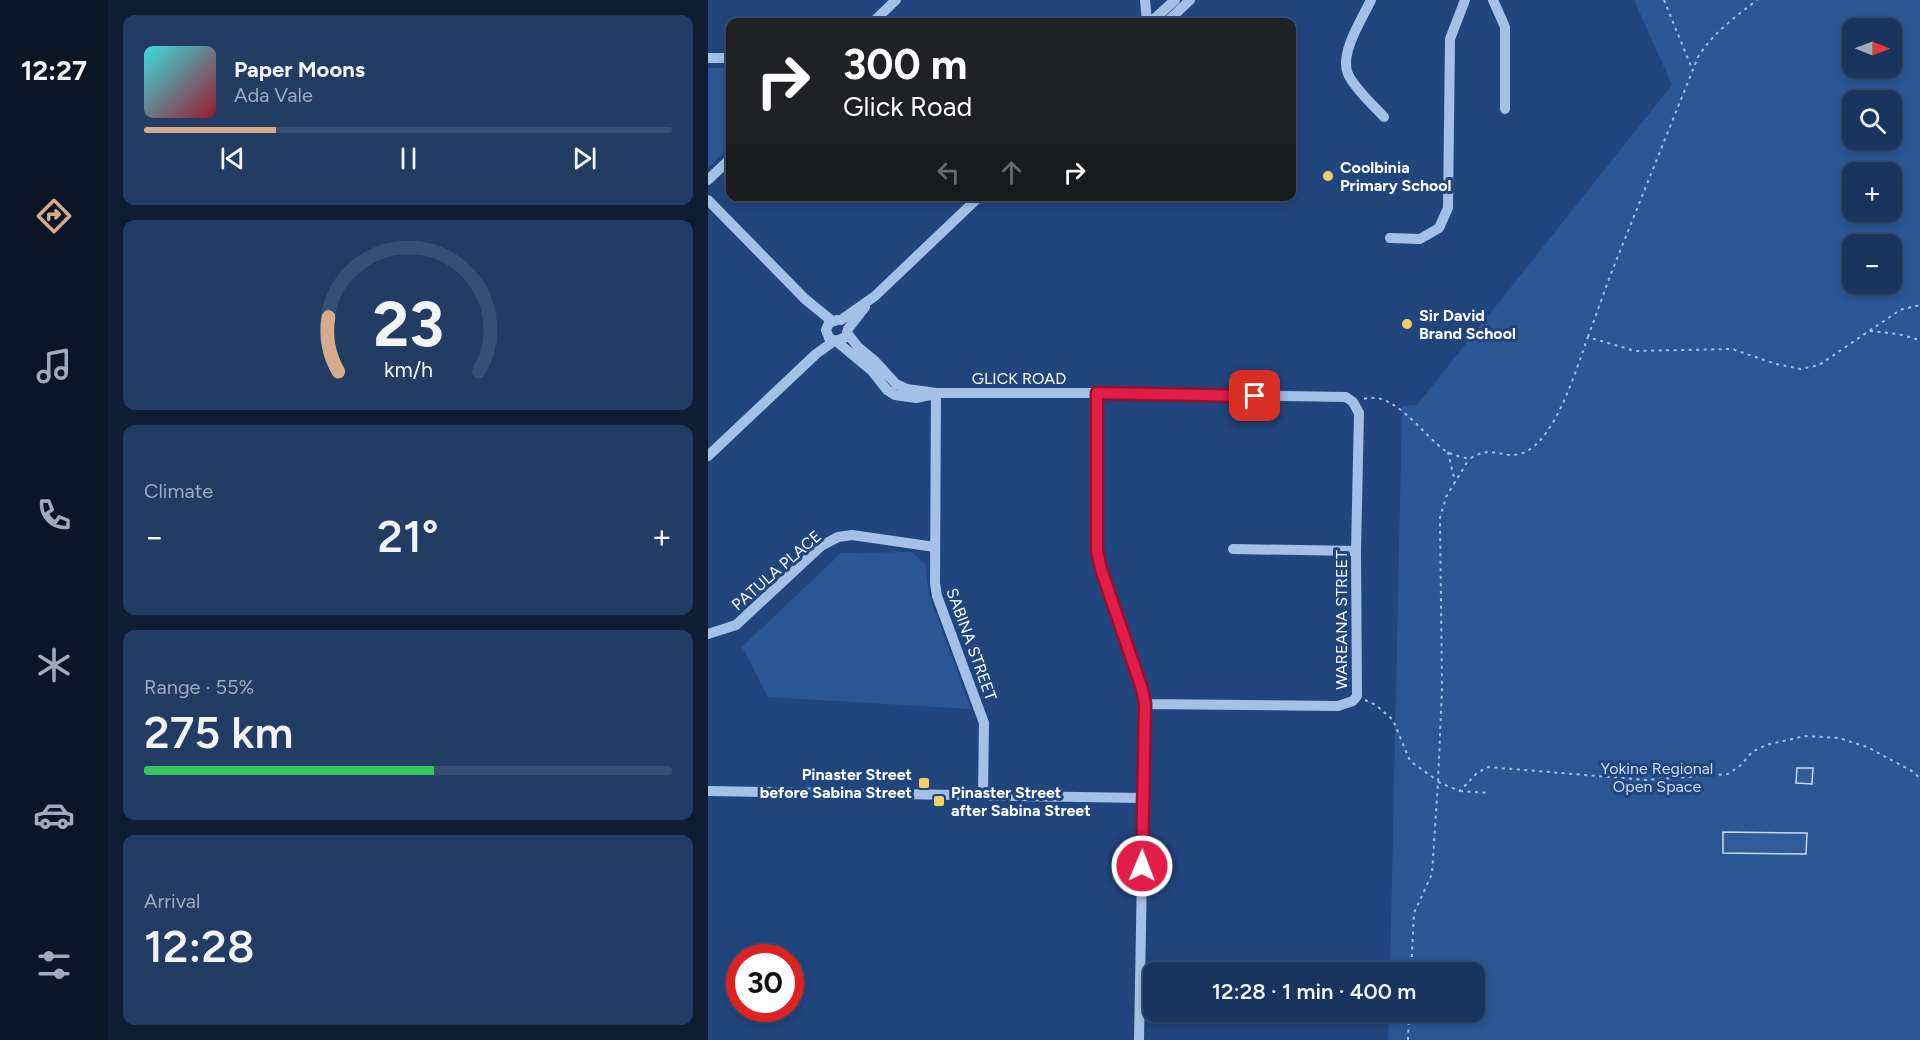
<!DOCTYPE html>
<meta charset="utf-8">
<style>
:root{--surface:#19345e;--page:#223c64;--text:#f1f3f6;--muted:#9faabc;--line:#374f73;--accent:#d6ab8b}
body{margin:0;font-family:Figtree,sans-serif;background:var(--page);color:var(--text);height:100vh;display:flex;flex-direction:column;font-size:22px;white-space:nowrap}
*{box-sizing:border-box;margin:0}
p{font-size:20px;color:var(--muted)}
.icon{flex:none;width:33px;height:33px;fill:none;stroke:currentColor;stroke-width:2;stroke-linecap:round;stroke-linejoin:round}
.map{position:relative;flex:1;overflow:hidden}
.drawer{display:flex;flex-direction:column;gap:15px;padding:15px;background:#0e1d34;width:600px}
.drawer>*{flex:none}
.hud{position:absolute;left:18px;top:18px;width:570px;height:183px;border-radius:12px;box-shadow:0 3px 9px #0003,0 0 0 2px var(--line);background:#202124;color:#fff;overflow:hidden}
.needle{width:39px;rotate:91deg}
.controls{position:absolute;left:1134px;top:18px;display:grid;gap:12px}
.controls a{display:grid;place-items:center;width:60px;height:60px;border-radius:12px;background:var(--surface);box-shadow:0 3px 9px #0003,0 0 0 2px var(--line);font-size:30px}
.speed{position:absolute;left:18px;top:944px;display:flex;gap:12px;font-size:30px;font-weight:700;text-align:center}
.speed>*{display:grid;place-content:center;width:78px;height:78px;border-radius:50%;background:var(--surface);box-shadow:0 3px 9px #0003,0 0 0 2px var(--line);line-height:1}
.speed .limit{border:9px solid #d22;background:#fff;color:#111}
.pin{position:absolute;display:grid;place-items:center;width:51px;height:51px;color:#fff;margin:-26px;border-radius:12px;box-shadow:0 3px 9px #0006}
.me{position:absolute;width:66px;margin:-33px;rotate:1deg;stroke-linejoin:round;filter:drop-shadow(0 0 4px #0008)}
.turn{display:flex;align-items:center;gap:21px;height:126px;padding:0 18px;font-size:27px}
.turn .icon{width:78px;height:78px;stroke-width:2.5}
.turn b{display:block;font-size:42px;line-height:51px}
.lanes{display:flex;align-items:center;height:57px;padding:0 18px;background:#0003;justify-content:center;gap:30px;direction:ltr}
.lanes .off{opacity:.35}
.big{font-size:45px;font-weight:600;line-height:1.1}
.drawer .tile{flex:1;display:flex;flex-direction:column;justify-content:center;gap:9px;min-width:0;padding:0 21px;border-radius:12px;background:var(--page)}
.drawer .dial{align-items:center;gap:0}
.dial svg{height:156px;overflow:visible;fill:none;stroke:var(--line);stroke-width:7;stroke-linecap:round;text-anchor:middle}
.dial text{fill:var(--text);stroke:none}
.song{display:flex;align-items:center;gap:18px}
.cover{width:72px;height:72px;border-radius:9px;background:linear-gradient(135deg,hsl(180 70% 55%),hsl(350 70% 35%))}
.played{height:6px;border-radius:3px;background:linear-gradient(90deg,var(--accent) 25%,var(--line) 25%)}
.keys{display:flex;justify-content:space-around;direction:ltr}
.heat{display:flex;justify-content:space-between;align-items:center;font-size:33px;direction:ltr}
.charge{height:9px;border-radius:4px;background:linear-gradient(90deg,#34c759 55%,var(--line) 0)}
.trip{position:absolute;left:435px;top:962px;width:342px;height:60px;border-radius:12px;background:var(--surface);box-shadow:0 3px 9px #0003,0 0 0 2px var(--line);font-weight:600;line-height:60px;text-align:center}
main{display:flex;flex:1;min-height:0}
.dock{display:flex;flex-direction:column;width:108px;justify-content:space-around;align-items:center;background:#0a1526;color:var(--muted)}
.dock .icon{width:42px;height:42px}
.dock .selected{color:var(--accent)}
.dock b{font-size:27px;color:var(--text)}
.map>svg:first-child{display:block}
</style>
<main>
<nav class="dock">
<b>12:27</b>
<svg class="icon selected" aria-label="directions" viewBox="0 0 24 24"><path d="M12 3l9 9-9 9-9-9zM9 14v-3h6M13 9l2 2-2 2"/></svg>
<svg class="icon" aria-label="music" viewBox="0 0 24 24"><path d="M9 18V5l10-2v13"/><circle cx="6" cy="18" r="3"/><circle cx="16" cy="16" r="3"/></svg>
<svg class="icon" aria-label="phone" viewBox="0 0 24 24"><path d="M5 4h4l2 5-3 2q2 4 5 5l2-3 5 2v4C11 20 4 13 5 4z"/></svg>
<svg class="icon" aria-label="climate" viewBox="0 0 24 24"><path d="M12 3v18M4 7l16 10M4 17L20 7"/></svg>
<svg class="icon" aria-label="car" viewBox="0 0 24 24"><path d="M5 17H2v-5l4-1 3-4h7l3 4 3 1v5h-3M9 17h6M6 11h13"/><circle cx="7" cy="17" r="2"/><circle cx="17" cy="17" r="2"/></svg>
<svg class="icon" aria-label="filters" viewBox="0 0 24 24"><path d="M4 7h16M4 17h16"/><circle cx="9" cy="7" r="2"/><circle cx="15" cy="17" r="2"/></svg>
</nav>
<section class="drawer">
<div class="tile">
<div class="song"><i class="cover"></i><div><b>Paper Moons</b><p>Ada Vale</p></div></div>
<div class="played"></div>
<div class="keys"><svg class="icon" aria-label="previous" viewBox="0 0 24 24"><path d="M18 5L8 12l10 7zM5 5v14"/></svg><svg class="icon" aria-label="pause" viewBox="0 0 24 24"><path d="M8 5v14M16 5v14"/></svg><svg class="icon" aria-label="next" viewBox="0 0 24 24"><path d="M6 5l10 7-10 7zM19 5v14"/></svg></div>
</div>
<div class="tile dial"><svg viewBox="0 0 100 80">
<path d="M14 69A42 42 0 1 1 86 69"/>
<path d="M14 69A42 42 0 0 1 9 41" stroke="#d6ab8b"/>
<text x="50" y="56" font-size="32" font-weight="700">23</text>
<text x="50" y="72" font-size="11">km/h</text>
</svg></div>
<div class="tile"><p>Climate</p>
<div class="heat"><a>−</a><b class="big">21°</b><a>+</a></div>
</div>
<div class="tile"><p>Range · 55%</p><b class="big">275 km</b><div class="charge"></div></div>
<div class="tile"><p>Arrival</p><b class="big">12:28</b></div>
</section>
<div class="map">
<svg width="1212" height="1040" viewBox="0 0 1212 1040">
<rect width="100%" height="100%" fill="#21457d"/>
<path fill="#2b5795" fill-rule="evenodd" d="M926 0H1212V1040H680L681 1011H766V972H682L694 406 709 405 964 85ZM1144 28H1184V68H1144ZM1144 100H1184V140H1144ZM1144 172H1184V212H1144ZM1144 244H1184V284H1144Z
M0 68H22V147L0 168Z
M204 552 217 564 221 595 263 709 60 697 34 647 133 553Z"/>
<path fill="#315c9a" stroke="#c8daf5" stroke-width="1.5" d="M1089 768H1105L1104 784 1088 783Z
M1015 832 1099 833 1098 854 1015 853Z"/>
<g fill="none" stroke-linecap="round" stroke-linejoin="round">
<path stroke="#a4c0e6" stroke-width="2" stroke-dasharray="3 4.5" stroke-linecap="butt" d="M956 0 985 71
M1162 331 1190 334 1212 340
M880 337 902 276 990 57C1005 33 1027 17 1049 0
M656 399C687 390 715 436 739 452 745 455 754 457 761 459 765 457 770 454 774 453 789 449 798 459 815 453 848 440 868 369 880 337L927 351 1024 349 1068 364 1093 369 1111 365 1192 310 1212 305
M740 452 747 482
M657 700 668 705 685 720 702 761 730 781
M730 782 752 791 769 773 780 767 938 780 1020 774 1033 765 1044 752 1058 745 1097 736 1131 738 1159 747 1204 771 1212 778
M752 791 780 793
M703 972 706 913 724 874 730 782 734 688 732 518 738 497 761 459
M700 1040 701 1011"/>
<path stroke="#a4c0e6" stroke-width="10" d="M437 0 439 22
M663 0C654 19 631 54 640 74 646 88 666 106 676 117
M785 0 797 27V109
M165 22 188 0
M443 22 467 0
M459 22 482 0
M0 58H22
M0 180 22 159
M0 200 97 299 124 321
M682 238 712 239 731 228 740 208 742 39 757 0
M129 320 121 323 118 330 121 338 128 341 138 337 140 329 157 307
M133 320 167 296 272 196
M139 333 150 347 167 361 188 384 199 389 228 393H389L638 397 645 402 651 413 648 551 649 696 645 701 630 706 437 704
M128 341 164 371 179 390 187 395 208 398 222 395
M228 393 227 583 229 596 276 723 275 795
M389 393V551L393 569 434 689 437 704 431 1040
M0 456 108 354 126 341
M525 549 648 551
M0 634 28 625 113 546 130 537 144 535 227 547
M0 791 435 798"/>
</g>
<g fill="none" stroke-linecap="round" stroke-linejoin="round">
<g stroke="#92132f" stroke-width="15">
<path id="route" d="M434 866 437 704 434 689 393 569 389 551V393L547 396"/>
</g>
<use href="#route" stroke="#e11d48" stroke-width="10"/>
</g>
<g fill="#f3cf66" stroke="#21457d" stroke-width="2">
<circle cx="620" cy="176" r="6"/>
<circle cx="699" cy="324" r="6"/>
<rect x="210" y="777" width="12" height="12" rx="3"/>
<rect x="225" y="795" width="12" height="12" rx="3"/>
</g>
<g text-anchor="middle" stroke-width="6" stroke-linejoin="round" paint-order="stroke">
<g font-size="16" font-weight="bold" fill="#fff" stroke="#21457d" text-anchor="start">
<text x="632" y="173">Coolbinia<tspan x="632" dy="18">Primary School</tspan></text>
<text x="711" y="321">Sir David<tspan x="711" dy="18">Brand School</tspan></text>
<text x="204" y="780" text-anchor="end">Pinaster Street<tspan x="204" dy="18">before Sabina Street</tspan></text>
<text x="243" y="798">Pinaster Street<tspan x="243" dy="18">after Sabina Street</tspan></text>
</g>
<g font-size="16" fill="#fff" stroke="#21457d">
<text x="311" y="384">GLICK ROAD</text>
<text transform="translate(68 570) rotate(-41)" y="6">PATULA PLACE</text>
<text transform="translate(633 620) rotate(-90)" y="6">WAREANA STREET</text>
<text transform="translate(264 644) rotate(70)" y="6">SABINA STREET</text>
</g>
<g font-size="16" fill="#c8daf5" stroke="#21457d">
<text x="949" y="774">Yokine Regional<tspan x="949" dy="18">Open Space</tspan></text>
</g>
</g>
</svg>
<div class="controls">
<a><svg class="needle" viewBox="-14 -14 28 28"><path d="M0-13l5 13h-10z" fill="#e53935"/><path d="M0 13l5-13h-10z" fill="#9faabc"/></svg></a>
<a><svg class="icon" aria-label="search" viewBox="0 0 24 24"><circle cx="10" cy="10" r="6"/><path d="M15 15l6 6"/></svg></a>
<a>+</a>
<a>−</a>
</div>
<div class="speed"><div class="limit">30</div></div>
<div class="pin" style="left:547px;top:396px;background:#d93025"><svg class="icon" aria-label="arrive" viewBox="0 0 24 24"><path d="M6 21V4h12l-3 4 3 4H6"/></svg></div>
<svg class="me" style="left:434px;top:866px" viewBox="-20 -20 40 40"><circle r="17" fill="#e11d48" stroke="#fff" stroke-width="3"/><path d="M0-11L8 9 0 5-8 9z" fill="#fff"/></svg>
<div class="trip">12:28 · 1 min · 400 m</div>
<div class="hud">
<div class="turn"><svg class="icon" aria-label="right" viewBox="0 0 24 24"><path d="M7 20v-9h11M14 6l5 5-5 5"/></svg><div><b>300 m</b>Glick Road</div></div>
<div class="lanes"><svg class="icon off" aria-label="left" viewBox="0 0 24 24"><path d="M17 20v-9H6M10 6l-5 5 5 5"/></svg><svg class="icon off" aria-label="ahead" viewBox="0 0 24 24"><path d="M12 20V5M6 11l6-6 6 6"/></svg><svg class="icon" aria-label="right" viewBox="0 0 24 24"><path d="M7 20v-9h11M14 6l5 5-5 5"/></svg></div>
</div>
</div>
</main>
